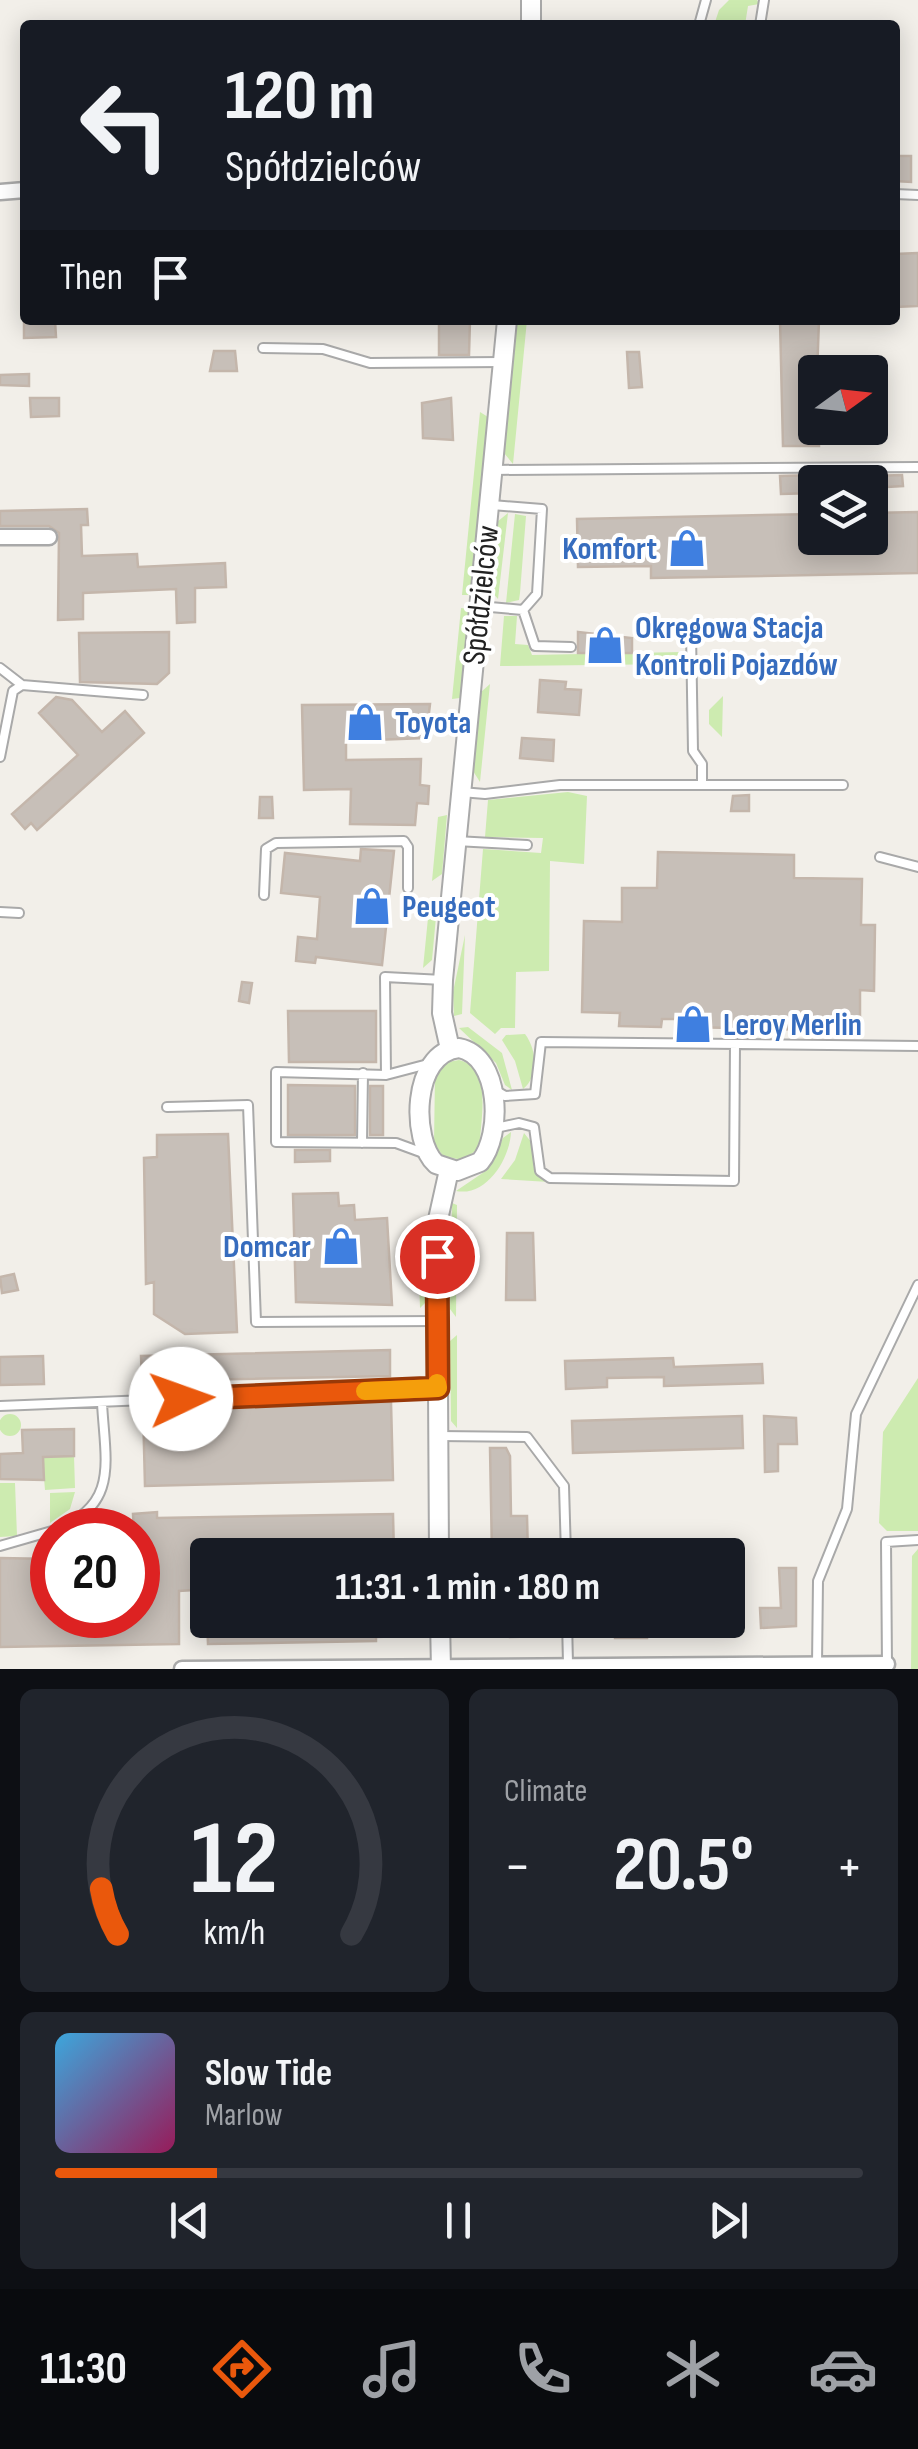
<!DOCTYPE html>
<meta charset="utf-8">
<style>
:root{--surface:#171b24;--page:#20242c;--text:#f1f3f6;--muted:#9ea1a6;--line:#363941;--accent:#ea580c}
body{margin:0;font-family:"Sofia Sans Condensed",sans-serif;background:var(--page);color:var(--text);height:100vh;display:flex;flex-direction:column;font-size:38px;white-space:nowrap}
*{box-sizing:border-box;margin:0}
p{font-size:32px;color:var(--muted)}
.icon{flex:none;width:55px;height:55px;fill:none;stroke:currentColor;stroke-width:2;stroke-linecap:round;stroke-linejoin:round}
.map{position:relative;height:1669px;overflow:hidden}
.panel{display:flex;flex-direction:column;gap:20px;padding:20px;background:#0d0f14;flex:1}
.panel>*{flex:none}
.banner{position:absolute;left:20px;top:20px;width:880px;height:305px;border-radius:10px;box-shadow:0 5px 25px #0003;background:#171b24;color:var(--text);overflow:hidden}
.needle{width:65px;rotate:75deg}
.tools{position:absolute;left:798px;top:355px;display:grid;gap:20px}
.tools a{display:grid;place-items:center;width:90px;height:90px;border-radius:10px;background:var(--surface);box-shadow:0 5px 25px #0003;font-size:50px}
.speed{position:absolute;left:30px;top:1508px;display:flex;gap:20px;font-size:50px;font-weight:700;text-align:center}
.speed>*{display:grid;place-content:center;width:130px;height:130px;border-radius:50%;background:var(--surface);box-shadow:0 5px 25px #0003;line-height:1}
.speed .limit{border:15px solid #d22;background:#fff;color:#111}
.pin{position:absolute;display:grid;place-items:center;width:85px;height:85px;color:#fff;margin:-42px;border:5px solid #fff;border-radius:50%;box-shadow:0 2px 10px #0007}
.me{position:absolute;width:110px;margin:-55px;rotate:87deg;stroke-linejoin:round;filter:drop-shadow(0 0 8px #0008)}
.turn{display:flex;align-items:center;gap:35px;height:210px;padding:0 40px;font-size:45px}
.turn .icon{width:130px;height:130px;stroke-width:2.5}
.turn b{display:block;font-size:70px;line-height:85px}
.then{display:flex;align-items:center;height:95px;padding:0 40px;background:#0003;gap:20px;font-size:38px}
.big{font-size:75px;font-weight:700;line-height:1.1}
.panel .widget{flex:1;display:flex;flex-direction:column;justify-content:center;gap:15px;min-width:0;padding:0 35px;border-radius:15px;background:var(--page)}
.panel .dial{align-items:center;gap:0}
.dial svg{height:260px;overflow:visible;fill:none;stroke:var(--line);stroke-width:7;stroke-linecap:round;text-anchor:middle}
.dial text{fill:var(--text);stroke:none}
.song{display:flex;align-items:center;gap:30px}
.cover{width:120px;height:120px;border-radius:15px;background:linear-gradient(135deg,hsl(200 70% 55%),hsl(330 70% 35%))}
.played{height:10px;border-radius:5px;background:linear-gradient(90deg,var(--accent) 20%,var(--line) 20%)}
.keys{display:flex;justify-content:space-around;direction:ltr}
.heat{display:flex;justify-content:space-between;align-items:center;font-size:55px;direction:ltr}
.panel .tiles{flex:1;display:grid;gap:20px;grid-template-columns:1fr 1fr}
.widget:last-child{grid-column:span 2}
.trip{position:absolute;left:190px;top:1538px;width:555px;height:100px;border-radius:10px;background:var(--surface);box-shadow:0 5px 25px #0003;font-weight:700;line-height:100px;text-align:center}
.menu{display:flex;height:160px;justify-content:space-around;align-items:center;background:#090b0e;color:var(--muted)}
.menu .icon{width:70px;height:70px}
.menu .on{color:var(--accent)}
.menu b{font-size:45px;color:var(--text)}
.map>svg:first-child{display:block}
</style>
<div class="map">
<svg width="918" height="1669" viewBox="0 0 918 1669">
<rect width="100%" height="100%" fill="#f2efe9"/>
<path fill="#cdebb0" d="M729 0H757L759 4 748 6 745 25H714L719 10Z
M517 320H527L513 464 504 453Z
M480 412 488 417 470 595H462Z
M508 513 498 599 491 591 497 522Z
M515 514 526 516 520 593 519 600 506 603Z
M461 608 469 609 460 698 452 699Z
M504 616H517L515 644 528 645 532 655 682 652 681 664 500 666Z
M490 684 480 782 473 771 481 692Z
M723 696 722 737 709 724V710Z
M568 792 587 796 584 864 550 861 549 971 516 972 515 1028H501L495 1034 470 1013 483 849 541 853 543 838 485 837 488 800Z
M447 815 442 874 432 881 438 817Z
M430 898 437 906 432 960 423 968Z
M465 935 462 1014 454 1016 453 992Z
M468 1027 502 1053 512 1090 505 1085 496 1063 459 1028Z
M525 1034C537 1050 539 1076 523 1089L515 1061 502 1040 506 1035Z
M459 1060C492 1068 481 1115 480 1142L477 1150 462 1160 443 1156 434 1143 435 1075 448 1062Z
M511 1132C510 1158 487 1197 456 1191L487 1170 503 1138Z
M524 1133 532 1143 534 1169 549 1182 501 1179 515 1160Z
M452 1203 457 1205 456 1317 450 1309Z
M417 1219 425 1227 426 1302 420 1308Z
M457 1335V1428L451 1421 450 1341Z
M918 1378V1531H887L879 1523 883 1432Z
M-1 1425a11 11 0 1 1 22 0a11 11 0 1 1-22 0Z
M74 1456 75 1488 45 1490 43 1466 36 1457Z
M0 1483H15L17 1536 0 1537Z
M75 1492 70 1509 50 1523V1493Z
M918 1549V1669H911L912 1556Z"/>
<path fill="#c7bfb8" stroke="#c4b6ab" stroke-width="2.5" d="M895 156H911V182L895 181Z
M918 253V306L895 307V254Z
M24 320H55L56 337 24 338Z
M439 320H470L469 355H439Z
M780 320H819L815 428H819V446H783Z
M214 351H235L237 371H210Z
M627 352H639L642 387 629 388Z
M29 374V386L0 385V375Z
M30 398H59V416L31 417Z
M451 398 453 440 423 438 422 403Z
M815 475V493L781 494 780 476Z
M902 475 903 486 870 488V476Z
M87 509 88 525H81L82 556 137 554 138 567 225 563 226 587 195 588V622L177 623 176 589 83 593V619L58 620 59 533 49 526H0V511Z
M918 512V573L651 578V566L578 567 577 519 815 514V538H870V513Z
M169 632V673L157 684 80 682 79 633Z
M578 632 632 638V653H578Z
M540 680 566 682 565 689 581 690 579 715 538 712Z
M56 697 72 700 102 732 125 711 144 733 37 830 31 823 25 829 12 814 78 755 39 713Z
M430 704 426 738 346 741V760L421 759 420 785 429 786 428 804 417 803 415 825 350 824 351 789 304 790 302 705Z
M522 738 554 740 553 761 520 758Z
M749 795V811H731L733 796Z
M260 797H272L273 818H259Z
M361 849 394 851 382 965 316 957 315 963 296 961 298 937 317 939 320 897 281 893 285 853 360 861Z
M658 852 794 855V878L862 879 861 925H875L874 991 860 990V1031L689 1027V1019H662L661 1027 619 1026 620 1013 582 1012 584 921 622 922V888H657Z
M242 982 252 983 249 1003 239 1001Z
M288 1011H376V1062H289Z
M288 1085 355 1086V1135H288Z
M370 1086H383V1135H370Z
M228 1134 237 1332 185 1334 154 1314V1282L146 1284 144 1158 157 1157V1135Z
M295 1150H330V1161L295 1162Z
M338 1193 339 1206 354 1205 355 1220 387 1218 392 1305 296 1302 293 1194Z
M507 1233H533L535 1300H506Z
M14 1274 18 1290 2 1293 0 1277Z
M390 1350V1376L142 1381 141 1356Z
M43 1356 44 1384 0 1385V1357Z
M673 1358 674 1367 762 1364 763 1383 664 1386V1377L607 1378V1387L566 1389 565 1361Z
M391 1402 393 1480 145 1486 143 1408Z
M742 1416 743 1448 573 1453 572 1421Z
M764 1416 796 1418 797 1444H778V1471L765 1472Z
M74 1429V1456L43 1457 44 1480 0 1479V1454L23 1453 22 1430Z
M490 1448H506L510 1456 511 1516H527L528 1555H492Z
M157 1512V1518L393 1514 394 1555H375L374 1540H353V1555H296L295 1541 208 1543V1589L179 1591V1644L0 1647V1558L52 1559V1615H138L133 1514Z
M779 1568H796V1626L761 1628 760 1608H781Z
M406 1620V1636L376 1637V1641L208 1644 207 1621Z
M510 1620H553V1636L510 1637Z
M647 1624V1638H615L614 1625Z"/>
<g fill="none" stroke-linecap="round" stroke-linejoin="round">
<g stroke="#a9a9a9" stroke-width="12">
<path id="service" d="M699 25 706 0
M760 25 764 0
M895 194 918 195
M263 348 323 349 370 363 503 362
M492 470 918 467
M479 606 523 610 537 594 542 509 492 505
M523 610 535 646 571 647
M691 633 693 751 702 764V785
M0 668 22 685
M0 757 13 691 22 685 143 695
M461 792 485 794 560 785H843
M456 841 527 845
M880 857 918 867
M264 895 266 849 276 843 404 841 408 847V888
M0 912 19 913
M386 1075 385 977 443 980
M493 1089 505 1096 535 1094 541 1042 918 1046
M167 1107 248 1105 256 1322 437 1321
M496 1128 519 1123 534 1127 540 1171 550 1178 734 1181 735 1044
M362 1143 363 1073
M426 1154 396 1143 276 1142V1072L386 1075 428 1064
M0 1406 435 1388
M438 1436 527 1437 564 1486 566 1555
M55 1530C120 1505 105 1461 102 1403
M0 1546 52 1531
M567 1620 568 1664
M817 1664 818 1581 847 1509 856 1414 918 1285
M887 1665 886 1542 918 1540"/>
</g>
<g stroke="#a9a9a9" stroke-width="19">
<path id="minor" d="M0 192 25 190
M0 537H49
M182 1669 887 1664"/>
</g>
<g stroke="#a9a9a9" stroke-width="22">
<path id="tertiary" d="M531 25V0
M459 1048C501 1056 503 1135 480 1162L457 1171 436 1164C411 1141 411 1053 459 1048Z
M450 1049 442 1013 443 980 507 320
M439 1555 437 1224 449 1170
M440 1620 441 1669"/>
</g>
<use href="#service" stroke="#fff" stroke-width="8"/>
<use href="#minor" stroke="#fff" stroke-width="14"/>
<use href="#tertiary" stroke="#fff" stroke-width="18"/>
</g>
<g fill="none" stroke-linecap="round" stroke-linejoin="round">
<g stroke="#983908" stroke-width="25">
<path id="route" d="M181 1399 438 1388 437 1256"/>
</g>
<use href="#route" stroke="#ea580c" stroke-width="18"/>
<path stroke="#f59e0b" stroke-width="18" d="M365 1391 438 1388 437 1383"/>
</g>
<defs>
<g id="shop-bare" transform="scale(3)"><path d="M-5-2.5h2.3a2.7 3.5 0 0 1 5.4 0H5L5.5 6h-11ZM-1.5-2.5h3a1.5 2.3 0 0 0-3 0Z" fill="#3f7fe0" stroke="#fff" stroke-width="2.5" paint-order="stroke"/></g>
</defs>
<g fill-rule="evenodd">
<use href="#shop-bare" x="687" y="548"/>
<use href="#shop-bare" x="605" y="645"/>
<use href="#shop-bare" x="365" y="722"/>
<use href="#shop-bare" x="372" y="906"/>
<use href="#shop-bare" x="693" y="1024"/>
<use href="#shop-bare" x="341" y="1246"/>
</g>
<g text-anchor="middle" stroke-width="8" stroke-linejoin="round" paint-order="stroke">
<g font-size="32" font-weight="bold" fill="#366cbe" stroke="#fff" text-anchor="start">
<text x="657" y="559" text-anchor="end">Komfort</text>
<text x="635" y="638">Okręgowa Stacja<tspan x="635" dy="37">Kontroli Pojazdów</tspan></text>
<text x="395" y="733">Toyota</text>
<text x="402" y="917">Peugeot</text>
<text x="723" y="1035">Leroy Merlin</text>
<text x="311" y="1257" text-anchor="end">Domcar</text>
</g>
<g font-size="32" fill="#222" stroke="#fff">
<text transform="translate(480 595) rotate(-84)" y="11">Spółdzielców</text>
</g>
</g>
</svg>
<div class="tools">
<a><svg class="needle" viewBox="-14 -14 28 28"><path d="M0-13l5 13h-10z" fill="#e53935"/><path d="M0 13l5-13h-10z" fill="#9ea1a6"/></svg></a>
<a><svg class="icon" aria-label="layers" viewBox="0 0 24 24"><path d="M12 4l9 5-9 5-9-5zM3 14l9 5 9-5"/></svg></a>
</div>
<div class="speed"><div class="limit">20</div></div>
<div class="pin" style="left:437px;top:1256px;background:#d93025"><svg class="icon" aria-label="arrive" viewBox="0 0 24 24"><path d="M6 21V4h12l-3 4 3 4H6"/></svg></div>
<svg class="me" style="left:181px;top:1399px" viewBox="-20 -20 40 40"><circle r="19" fill="#fff"/><path d="M0-13L10 11 0 6-10 11z" fill="#ea580c"/></svg>
<div class="trip">11:31 · 1 min · 180 m</div>
<div class="banner">
<div class="turn"><svg class="icon" aria-label="left" viewBox="0 0 24 24"><path d="M17 20v-9H6M10 6l-5 5 5 5"/></svg><div><b>120 m</b>Spółdzielców</div></div>
<div class="then">Then<svg class="icon" aria-label="arrive" viewBox="0 0 24 24"><path d="M6 21V4h12l-3 4 3 4H6"/></svg></div>
</div>
</div>
<section class="panel">
<div class="tiles">
<div class="widget dial"><svg viewBox="0 0 100 80">
<path d="M14 69A42 42 0 1 1 86 69"/>
<path d="M14 69A42 42 0 0 1 9 55" stroke="#ea580c"/>
<text x="50" y="56" font-size="32" font-weight="700">12</text>
<text x="50" y="72" font-size="11">km/h</text>
</svg></div>
<div class="widget"><p>Climate</p>
<div class="heat"><a>−</a><b class="big">20.5°</b><a>+</a></div>
</div>
<div class="widget">
<div class="song"><i class="cover"></i><div><b>Slow Tide</b><p>Marlow</p></div></div>
<div class="played"></div>
<div class="keys"><svg class="icon" aria-label="previous" viewBox="0 0 24 24"><path d="M18 5L8 12l10 7zM5 5v14"/></svg><svg class="icon" aria-label="pause" viewBox="0 0 24 24"><path d="M8 5v14M16 5v14"/></svg><svg class="icon" aria-label="next" viewBox="0 0 24 24"><path d="M6 5l10 7-10 7zM19 5v14"/></svg></div>
</div>
</div>
</section>
<nav class="menu">
<b>11:30</b>
<svg class="icon on" aria-label="directions" viewBox="0 0 24 24"><path d="M12 3l9 9-9 9-9-9zM9 14v-3h6M13 9l2 2-2 2"/></svg>
<svg class="icon" aria-label="music" viewBox="0 0 24 24"><path d="M9 18V5l10-2v13"/><circle cx="6" cy="18" r="3"/><circle cx="16" cy="16" r="3"/></svg>
<svg class="icon" aria-label="phone" viewBox="0 0 24 24"><path d="M5 4h4l2 5-3 2q2 4 5 5l2-3 5 2v4C11 20 4 13 5 4z"/></svg>
<svg class="icon" aria-label="climate" viewBox="0 0 24 24"><path d="M12 3v18M4 7l16 10M4 17L20 7"/></svg>
<svg class="icon" aria-label="car" viewBox="0 0 24 24"><path d="M5 17H2v-5l4-1 3-4h7l3 4 3 1v5h-3M9 17h6M6 11h13"/><circle cx="7" cy="17" r="2"/><circle cx="17" cy="17" r="2"/></svg>
</nav>
